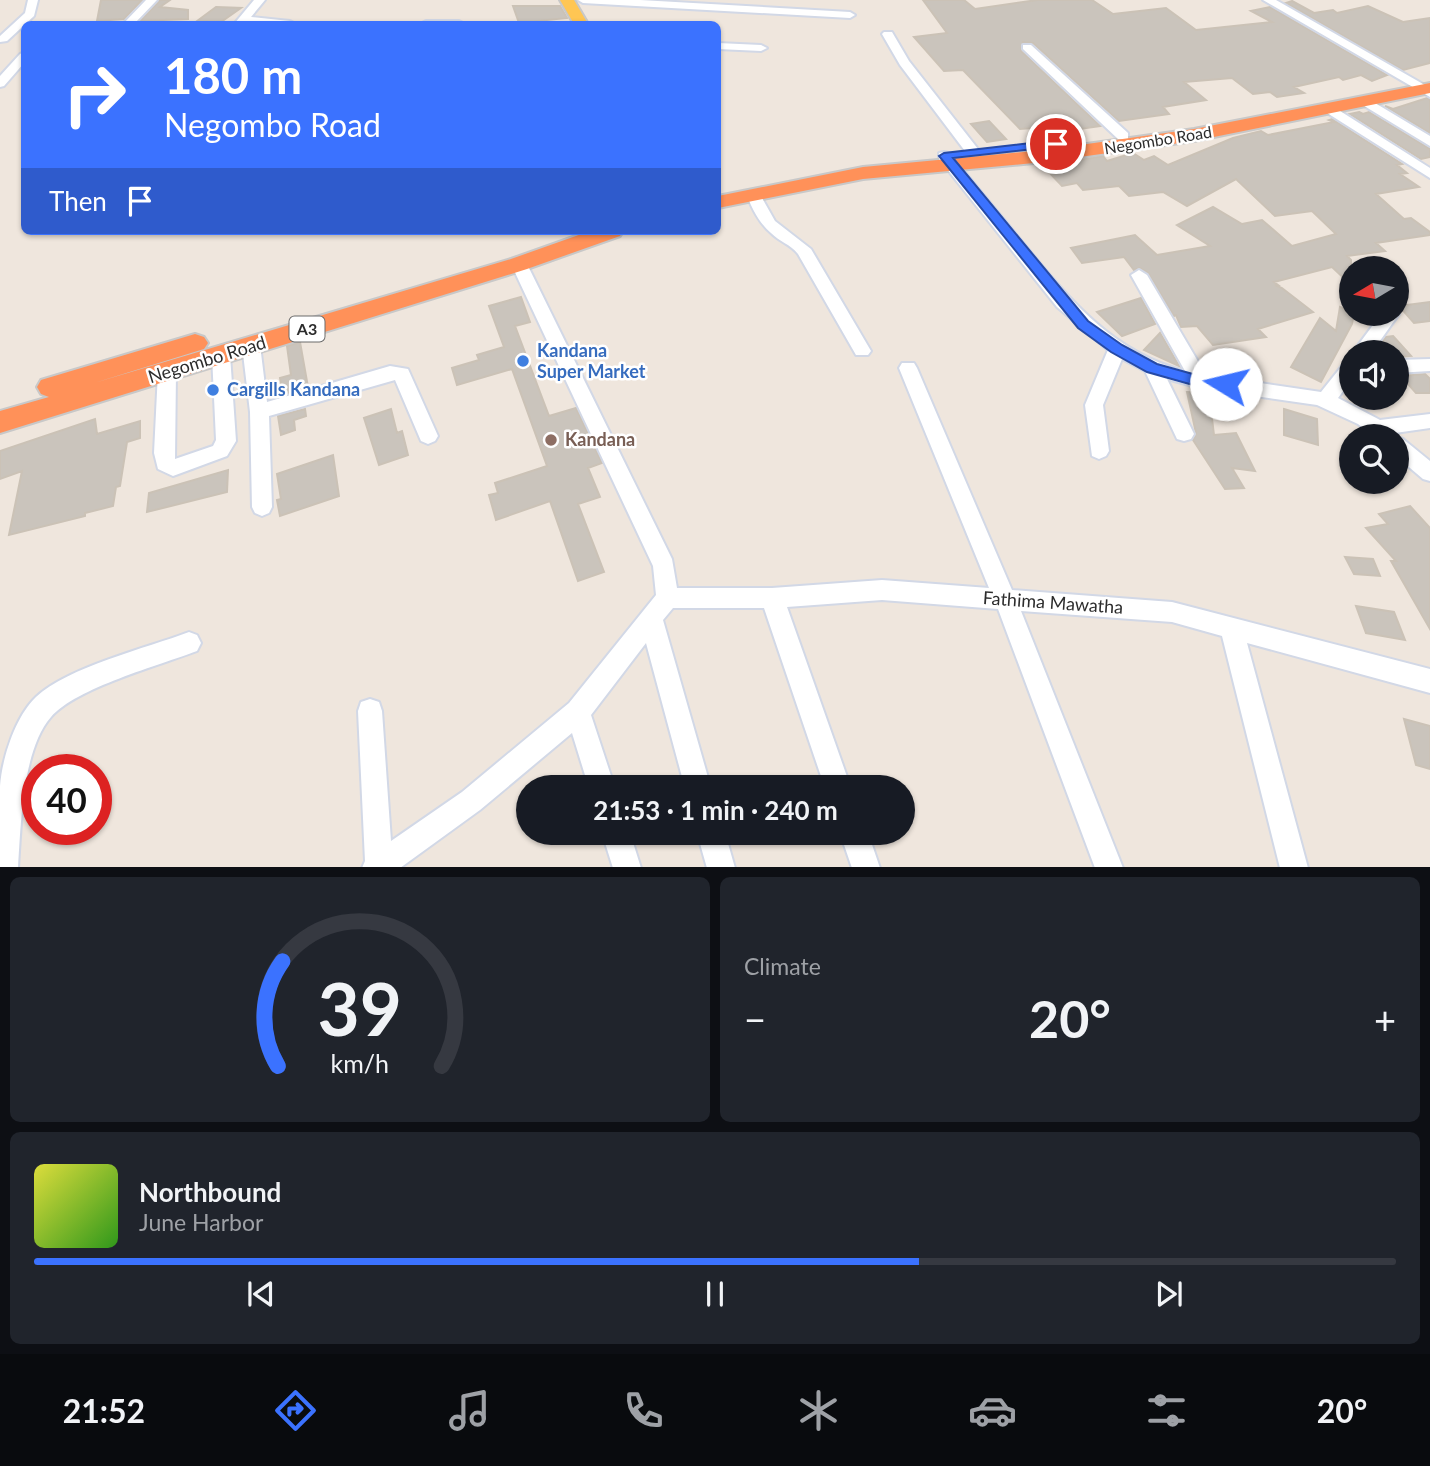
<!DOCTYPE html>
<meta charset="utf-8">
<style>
:root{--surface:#171b24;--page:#20242c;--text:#f1f3f6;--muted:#9ea1a6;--line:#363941;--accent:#3b72ff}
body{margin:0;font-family:Lato,sans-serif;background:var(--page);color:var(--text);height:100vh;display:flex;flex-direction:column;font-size:26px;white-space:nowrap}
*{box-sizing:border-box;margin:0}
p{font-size:23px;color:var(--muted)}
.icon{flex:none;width:38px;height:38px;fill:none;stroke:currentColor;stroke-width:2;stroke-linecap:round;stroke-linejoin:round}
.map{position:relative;height:867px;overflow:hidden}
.drawer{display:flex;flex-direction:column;gap:10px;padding:10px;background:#0d0f14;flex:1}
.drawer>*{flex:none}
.banner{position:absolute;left:21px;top:21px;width:700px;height:214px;border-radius:10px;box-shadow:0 2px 5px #0004;background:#3b72ff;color:#fff;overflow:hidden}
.needle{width:46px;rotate:260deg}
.buttons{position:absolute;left:1339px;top:256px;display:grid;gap:14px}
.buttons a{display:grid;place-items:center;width:70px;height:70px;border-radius:50%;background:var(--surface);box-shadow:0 2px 5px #0004;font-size:35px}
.speed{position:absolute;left:21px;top:754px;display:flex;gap:14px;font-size:35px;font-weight:700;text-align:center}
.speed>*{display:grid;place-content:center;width:91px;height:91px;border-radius:50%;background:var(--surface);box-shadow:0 2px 5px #0004;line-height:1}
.speed .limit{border:10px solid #d22;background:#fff;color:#111}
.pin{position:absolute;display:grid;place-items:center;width:60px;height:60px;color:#fff;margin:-30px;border:4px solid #fff;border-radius:50%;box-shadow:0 2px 7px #0007}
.me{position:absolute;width:77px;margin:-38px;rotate:279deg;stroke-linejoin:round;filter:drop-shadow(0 0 5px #0008)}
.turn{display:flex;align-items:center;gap:24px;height:147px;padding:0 28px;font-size:32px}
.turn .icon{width:91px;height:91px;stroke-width:2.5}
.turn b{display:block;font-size:49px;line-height:60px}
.then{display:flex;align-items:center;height:66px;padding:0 28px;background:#0003;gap:14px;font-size:26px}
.big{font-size:52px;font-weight:700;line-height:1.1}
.drawer .tile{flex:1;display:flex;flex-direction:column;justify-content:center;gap:10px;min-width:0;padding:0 24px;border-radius:10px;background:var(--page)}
.drawer .dial{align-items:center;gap:0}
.dial svg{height:182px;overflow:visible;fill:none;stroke:var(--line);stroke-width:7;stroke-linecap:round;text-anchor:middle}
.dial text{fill:var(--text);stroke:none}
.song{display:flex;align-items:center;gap:21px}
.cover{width:84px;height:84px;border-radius:10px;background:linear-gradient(135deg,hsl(60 70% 55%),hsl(110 70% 35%))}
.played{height:7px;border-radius:4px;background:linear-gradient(90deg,var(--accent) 65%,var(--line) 65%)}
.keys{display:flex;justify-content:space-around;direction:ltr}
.heat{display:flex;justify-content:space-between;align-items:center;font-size:38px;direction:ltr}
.drawer .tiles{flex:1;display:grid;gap:10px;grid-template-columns:1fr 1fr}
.tile:last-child{grid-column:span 2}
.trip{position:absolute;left:516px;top:775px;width:399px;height:70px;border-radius:35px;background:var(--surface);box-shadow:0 2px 5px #0004;font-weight:700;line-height:70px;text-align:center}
.dock{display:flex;height:112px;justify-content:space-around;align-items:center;background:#090b0e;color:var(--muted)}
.dock .icon{width:49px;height:49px}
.dock .current{color:var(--accent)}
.dock b{font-size:32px;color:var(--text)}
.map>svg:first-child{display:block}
</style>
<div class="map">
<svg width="1430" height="868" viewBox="0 0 1430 868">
<rect width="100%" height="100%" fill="#efe6dd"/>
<path fill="#cac4bc" stroke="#cbc2b6" stroke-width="2" d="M101 0H142L124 19 97 21Z
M160 0H170L160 7 188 10V19L140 21Z
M923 0H964L975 9 1037 0H1092L1113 14 1166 8 1196 30 1272 22 1251 11 1270 7 1387 75 1372 81 1361 75 1343 80 1339 77 1294 87 1304 93 1277 97 1270 92 1253 94 1232 78 1184 82 1206 100 1163 107 1169 114 1119 121 1033 43 1023 42 1021 51 1100 126 1052 133 1046 127 1020 129 963 70 944 71 914 37 947 33Z
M1292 1 1314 13 1333 10 1337 13 1368 6 1403 22 1430 18V63L1403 70 1286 3Z
M513 6H560L567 18 519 23Z
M216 7 241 8 221 22 197 21Z
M1427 98 1430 100V133L1385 106 1393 109Z
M1359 112 1363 114 1369 112 1430 149V157L1421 159 1350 114Z
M1332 119 1402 164 1397 165 1407 173 1400 174 1419 187 1376 194 1404 219 1411 218 1430 232V235L1376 243 1385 251 1347 256 1351 260V285L1332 267 1274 282 1278 285H1275L1282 288 1313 312 1258 329 1266 337 1213 345 1197 326 1181 327 1176 315 1174 316 1148 273 1140 268 1134 270 1124 257 1082 263 1071 248 1135 235 1157 255 1210 246 1177 225 1213 207 1242 224 1262 220 1292 246 1336 234 1312 211 1275 216 1236 179 1187 206 1163 192 1129 196 1119 186 1083 190 1077 183 1062 186 1043 166 1103 156 1107 161 1133 153 1144 160 1154 156 1168 165 1233 138 1261 131 1268 135 1334 122 1329 120Z
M989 121 1006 139 987 142 971 124Z
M521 297 530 322 515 326 549 416 576 408 602 463 588 468 600 497 578 504 604 572 578 581 550 501 496 520 489 495 498 493 495 483 547 466 512 369 457 385 452 368 479 360 477 355 504 347 489 306Z
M1141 298 1155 324 1122 336 1097 312Z
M1430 302V321L1414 323 1399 306Z
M1340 307 1354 313 1352 324 1321 382 1291 367 1320 318 1336 331Z
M1160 333 1179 366 1144 350Z
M1393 336 1411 356 1396 357V352H1381L1378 348 1386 337Z
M300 342 308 387 276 397 275 390 282 388 280 378 291 375 287 346Z
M1425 374 1430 379V393H1416L1401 376Z
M1187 392 1209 394 1214 435 1236 433 1255 471 1232 468 1244 488 1225 489 1193 440 1196 433Z
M305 409 306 416 294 420 295 430 281 435 278 416Z
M391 409 397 433 402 431 408 455 379 465 364 418Z
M1284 409 1317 419 1318 445 1284 435Z
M95 419 97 434 140 421V438L127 442 120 486 116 487 113 506 85 513V516L9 535 22 471 0 479V451Z
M333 455 339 496 280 516 277 500 281 499 277 474Z
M228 470 227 492 147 512 149 493Z
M1410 506 1430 528V629L1391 561H1396L1366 528 1388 524 1379 514Z
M1345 557 1373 559 1380 576 1354 574Z
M1356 606 1394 612 1405 640 1366 633Z
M1404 719 1430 726V769L1416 765Z"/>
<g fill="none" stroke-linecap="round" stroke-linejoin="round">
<g stroke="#d2d8e6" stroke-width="4">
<path id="minor" d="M28 0H38L34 16 7 41 0 42V36L25 13Z
M146 0H157L134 24H123Z
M254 0H265L251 17 290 21 296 24H234Z
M578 0H640L850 12 855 15 850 18 583 3Z
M1263 0H1276L1430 88V97Z
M426 21H459L465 24H420Z
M884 32H892L909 61 978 149V155H968L900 65 882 34Z
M718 43 761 45 767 48 761 51 718 49Z
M1023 45H1031L1128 133V139H1118L1023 49Z
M24 52V63L4 86 0 87V76L20 54Z
M1365 97 1430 136V146L1361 104V98Z
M1329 104 1430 168V178L1324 111V105Z
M944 152 949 153C974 183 999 214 1024 244 1069 299 1113 353 1185 371L1131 275 1139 270 1147 275 1206 375 1321 392 1345 362 1351 361V380L1338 398 1380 420 1430 414V428L1395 433 1397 436H1373L1358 424 1317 405 1200 388 1167 379 1194 434 1191 439 1184 441 1177 439 1145 371 1122 359 1103 405 1109 451 1106 456 1099 459 1092 456 1085 405 1108 350 1057 307 939 159V153Z
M753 190 758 191 775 221 811 249 871 351 868 355H856L798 254C790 244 780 242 771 233 759 223 752 208 746 194Z
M519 259 527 264 672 559 677 588H772L882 580 989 588 899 368 902 363H914L917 368 1012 590 1172 602 1430 669V693L1247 643 1308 868H1280L1222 636 1172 622 1021 611 1123 868H1095L998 609 882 600 787 607 851 788H825L764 608H673L663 620 711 788H685L646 643 591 715 615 788H589L572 733 480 810 400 868H362L365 861 358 711 361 702 370 699 379 702 382 711 391 841 462 792 569 703 656 595 653 566 511 264Z
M1397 310 1399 314 1372 352H1353L1382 313H1396Z
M251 339 260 345 267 402 390 366 408 369 438 436 435 441 428 444 421 441 395 380 269 416 272 507 269 513 262 516 255 513 252 507 250 412 242 345Z
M221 349 227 351 230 355 236 441 227 456 173 476 158 469 154 453 158 372 161 367H173L176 372 175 459 213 446 216 440 212 355 215 351Z
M1430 359V371L1396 373V360Z
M1396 437 1403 439 1430 461V481L1423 479 1396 456Z
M189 632 197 635 201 643 197 651C160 665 76 688 51 717 22 750 21 825 18 868H0C0 841 0 813 0 786 2 759 15 717 36 697 68 667 147 648 189 632Z
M602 833H630L641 868H613Z
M697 833H725L735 868H707Z
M840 833H868L880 868H852Z"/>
</g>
<g stroke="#c8c8c8" stroke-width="4">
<path id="major" d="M560 0H574L588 24H574Z"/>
</g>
<g stroke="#c8c8c8" stroke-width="4">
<path id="highway" d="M1430 83V93L1194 141 1044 162 863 179 718 208V196L863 167 1044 150 1194 129Z
M590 231H623L620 236 527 269 0 433V411L49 397 41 394 37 387 41 380 195 334 204 337 208 343 204 349 94 383 511 259Z"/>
</g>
<use href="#minor" fill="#fff" fill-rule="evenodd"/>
<use href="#major" fill="#ffc653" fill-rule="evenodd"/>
<use href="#highway" fill="#ff9159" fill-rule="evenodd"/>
</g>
<path fill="#3b72ff" stroke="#264aa6" stroke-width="2" d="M1056 140 1062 144 1060 146 953 158 1088 321 1122 345 1157 364 1200 376 1232 380 1234 384 1232 388 1200 387 1147 372 1111 352 1078 328 939 156 944 153Z"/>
<g fill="#3f7fe0" stroke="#fff" stroke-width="2.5">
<circle cx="523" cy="361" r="7"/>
<circle cx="213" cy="390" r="7"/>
</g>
<circle fill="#8d6e63" stroke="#fff" stroke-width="2.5" cx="551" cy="440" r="7"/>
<g text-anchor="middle" stroke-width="5" stroke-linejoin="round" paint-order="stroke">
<g font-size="16" fill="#2c2c2c" stroke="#fff">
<text transform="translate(1158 140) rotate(-9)" y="6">Negombo Road</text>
</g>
<rect fill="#fff" stroke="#6b6b6b" stroke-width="2" x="289.5" y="316.5" width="35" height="25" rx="5"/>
<g font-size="16" font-weight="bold" fill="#2c2c2c">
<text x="307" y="335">A3</text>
</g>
<g font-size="18" font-weight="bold" fill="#366cbe" stroke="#fff" text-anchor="start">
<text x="537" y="357">Kandana<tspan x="537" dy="21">Super Market</tspan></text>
<text x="227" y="396">Cargills Kandana</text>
</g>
<g font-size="18" fill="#2c2c2c" stroke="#fff">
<text transform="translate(207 360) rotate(-17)" y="6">Negombo Road</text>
<text transform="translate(1053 603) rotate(4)" y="6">Fathima Mawatha</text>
</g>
<g font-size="18" font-weight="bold" fill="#785e54" stroke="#fff" text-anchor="start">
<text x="565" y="446">Kandana</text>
</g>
</g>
</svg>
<div class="buttons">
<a><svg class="needle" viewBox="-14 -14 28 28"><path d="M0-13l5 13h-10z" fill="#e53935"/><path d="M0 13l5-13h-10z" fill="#9ea1a6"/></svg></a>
<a><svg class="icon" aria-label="sound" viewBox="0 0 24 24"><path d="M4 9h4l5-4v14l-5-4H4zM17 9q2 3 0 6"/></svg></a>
<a><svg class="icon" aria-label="search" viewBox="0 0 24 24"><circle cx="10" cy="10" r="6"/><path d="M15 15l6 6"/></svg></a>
</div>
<div class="speed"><div class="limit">40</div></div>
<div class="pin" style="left:1056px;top:144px;background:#d93025"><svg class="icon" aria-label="arrive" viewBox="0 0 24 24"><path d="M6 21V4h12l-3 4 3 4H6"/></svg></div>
<svg class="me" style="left:1226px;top:384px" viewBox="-20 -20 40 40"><circle r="19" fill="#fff"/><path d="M0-13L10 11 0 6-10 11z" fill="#3b72ff"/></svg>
<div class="trip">21:53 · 1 min · 240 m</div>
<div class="banner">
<div class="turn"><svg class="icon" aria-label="right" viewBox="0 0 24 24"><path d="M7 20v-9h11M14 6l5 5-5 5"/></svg><div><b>180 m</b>Negombo Road</div></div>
<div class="then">Then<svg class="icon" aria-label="arrive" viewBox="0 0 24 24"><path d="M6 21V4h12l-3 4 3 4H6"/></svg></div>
</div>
</div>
<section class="drawer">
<div class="tiles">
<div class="tile dial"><svg viewBox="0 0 100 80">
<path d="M14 69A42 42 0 1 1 86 69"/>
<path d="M14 69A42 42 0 0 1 16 23" stroke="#3b72ff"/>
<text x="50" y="56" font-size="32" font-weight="700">39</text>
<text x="50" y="72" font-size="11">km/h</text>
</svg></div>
<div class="tile"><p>Climate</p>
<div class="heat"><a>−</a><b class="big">20°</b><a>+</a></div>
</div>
<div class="tile">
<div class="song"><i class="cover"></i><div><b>Northbound</b><p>June Harbor</p></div></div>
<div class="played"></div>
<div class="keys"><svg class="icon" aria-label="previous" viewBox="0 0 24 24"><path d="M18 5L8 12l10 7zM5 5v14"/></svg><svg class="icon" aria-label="pause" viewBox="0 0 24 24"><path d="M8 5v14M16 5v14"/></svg><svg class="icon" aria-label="next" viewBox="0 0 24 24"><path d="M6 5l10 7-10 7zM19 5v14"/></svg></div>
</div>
</div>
</section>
<nav class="dock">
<b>21:52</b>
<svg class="icon current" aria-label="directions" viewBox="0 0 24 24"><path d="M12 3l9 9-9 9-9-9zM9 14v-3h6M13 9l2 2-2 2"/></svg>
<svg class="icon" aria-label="music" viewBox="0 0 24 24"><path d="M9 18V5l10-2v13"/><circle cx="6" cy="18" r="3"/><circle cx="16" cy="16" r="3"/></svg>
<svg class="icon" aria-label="phone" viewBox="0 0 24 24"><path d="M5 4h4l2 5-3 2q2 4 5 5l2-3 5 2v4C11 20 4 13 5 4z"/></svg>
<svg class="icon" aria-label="climate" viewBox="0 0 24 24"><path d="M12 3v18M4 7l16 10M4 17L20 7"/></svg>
<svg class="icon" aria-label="car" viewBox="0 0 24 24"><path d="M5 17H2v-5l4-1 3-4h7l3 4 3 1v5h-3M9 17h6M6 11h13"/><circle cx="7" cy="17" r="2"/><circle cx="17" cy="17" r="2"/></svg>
<svg class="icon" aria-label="filters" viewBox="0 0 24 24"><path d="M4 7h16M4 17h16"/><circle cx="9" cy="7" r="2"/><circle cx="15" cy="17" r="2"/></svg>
<b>20°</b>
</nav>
